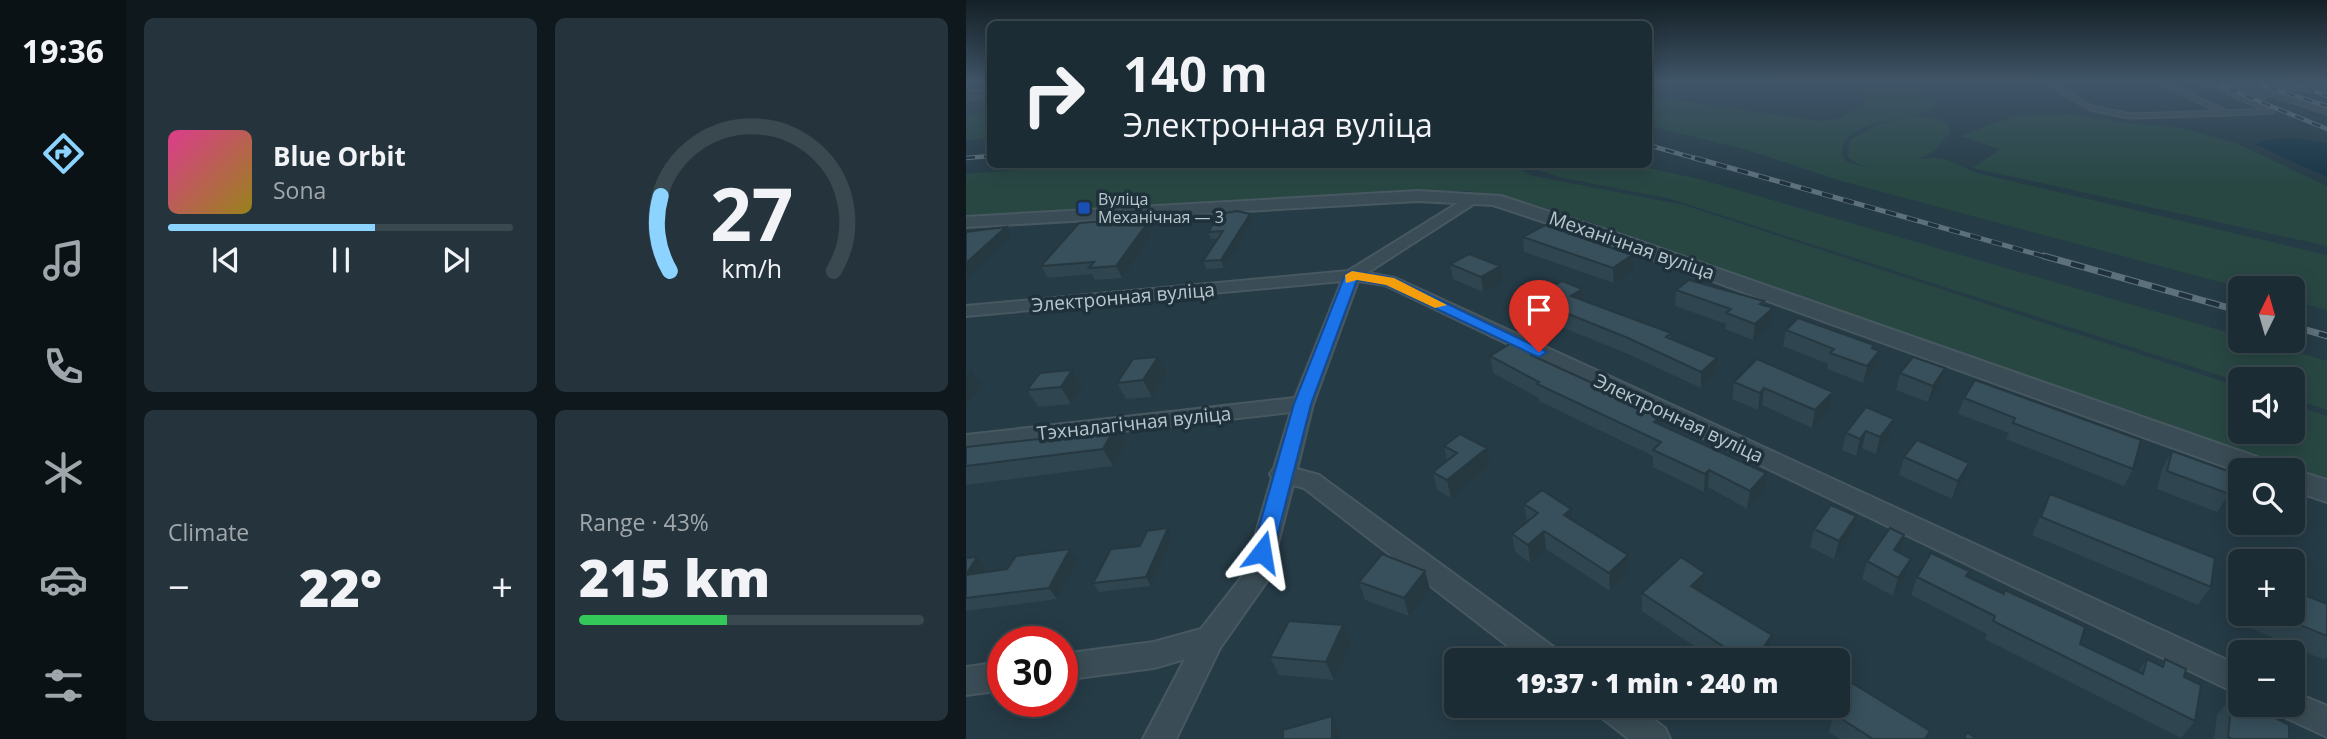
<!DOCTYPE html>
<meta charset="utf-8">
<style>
:root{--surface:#1c2c34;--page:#25343c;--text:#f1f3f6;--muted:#a0a7ac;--line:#3a484f;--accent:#8cd4ff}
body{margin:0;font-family:"Open Sans",sans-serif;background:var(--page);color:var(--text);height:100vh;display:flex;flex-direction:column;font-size:26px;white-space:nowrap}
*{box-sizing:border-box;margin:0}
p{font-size:23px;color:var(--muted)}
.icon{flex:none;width:38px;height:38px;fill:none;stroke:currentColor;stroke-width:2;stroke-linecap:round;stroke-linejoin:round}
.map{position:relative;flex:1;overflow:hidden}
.details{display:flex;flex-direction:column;gap:18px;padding:18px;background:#0f181d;width:840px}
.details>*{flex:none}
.guide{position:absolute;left:21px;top:21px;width:665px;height:147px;border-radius:10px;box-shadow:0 4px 18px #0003,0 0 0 2px var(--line);background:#1c2c34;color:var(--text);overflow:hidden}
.needle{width:46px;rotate:5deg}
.controls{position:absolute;left:1262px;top:276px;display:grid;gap:14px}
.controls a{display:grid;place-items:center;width:77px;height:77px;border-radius:10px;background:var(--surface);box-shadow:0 4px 18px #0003,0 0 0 2px var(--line);font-size:35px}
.speed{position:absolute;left:21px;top:626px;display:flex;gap:14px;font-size:35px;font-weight:700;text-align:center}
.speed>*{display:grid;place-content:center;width:91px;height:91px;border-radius:50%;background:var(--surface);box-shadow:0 4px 18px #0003,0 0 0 2px var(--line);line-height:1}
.speed .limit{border:10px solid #d22;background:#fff;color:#111}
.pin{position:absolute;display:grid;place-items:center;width:60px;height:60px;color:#fff;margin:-72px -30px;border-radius:50% 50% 50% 0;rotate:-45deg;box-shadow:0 0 7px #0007}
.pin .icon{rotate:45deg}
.me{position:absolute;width:77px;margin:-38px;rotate:14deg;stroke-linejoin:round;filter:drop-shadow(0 0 5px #0008)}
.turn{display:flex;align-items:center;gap:24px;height:147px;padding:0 21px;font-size:32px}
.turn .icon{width:91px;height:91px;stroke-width:2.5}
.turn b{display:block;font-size:49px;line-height:60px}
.big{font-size:52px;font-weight:800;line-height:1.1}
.details .card{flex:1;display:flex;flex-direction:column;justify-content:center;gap:10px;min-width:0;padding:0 24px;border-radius:10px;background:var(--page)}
.details .dial{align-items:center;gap:0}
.dial svg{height:182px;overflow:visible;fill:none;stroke:var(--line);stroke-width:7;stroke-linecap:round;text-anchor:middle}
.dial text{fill:var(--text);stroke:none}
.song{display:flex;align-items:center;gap:21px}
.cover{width:84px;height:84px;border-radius:10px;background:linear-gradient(135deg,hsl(330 70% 55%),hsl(50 70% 35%))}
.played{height:7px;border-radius:4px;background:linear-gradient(90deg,var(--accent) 60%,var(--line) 60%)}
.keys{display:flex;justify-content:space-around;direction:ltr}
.heat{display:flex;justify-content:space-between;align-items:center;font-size:38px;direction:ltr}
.charge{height:10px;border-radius:5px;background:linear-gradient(90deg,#34c759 43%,var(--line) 0)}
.details .tiles{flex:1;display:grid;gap:18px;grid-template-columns:repeat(2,1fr)}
.trip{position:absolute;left:478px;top:648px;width:406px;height:70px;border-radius:10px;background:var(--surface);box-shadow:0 4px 18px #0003,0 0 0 2px var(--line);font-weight:800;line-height:70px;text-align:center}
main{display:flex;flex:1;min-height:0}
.menu{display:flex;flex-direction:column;width:126px;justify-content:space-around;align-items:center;background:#0b1215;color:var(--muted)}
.menu .icon{width:49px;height:49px}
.menu .active{color:var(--accent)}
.menu b{font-size:32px;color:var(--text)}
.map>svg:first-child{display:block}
</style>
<main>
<nav class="menu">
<b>19:36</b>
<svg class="icon active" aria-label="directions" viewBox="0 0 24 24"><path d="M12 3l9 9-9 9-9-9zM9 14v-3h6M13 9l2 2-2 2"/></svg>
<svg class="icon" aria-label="music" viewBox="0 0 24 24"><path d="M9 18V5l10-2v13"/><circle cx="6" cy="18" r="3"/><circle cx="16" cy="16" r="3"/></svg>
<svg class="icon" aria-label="phone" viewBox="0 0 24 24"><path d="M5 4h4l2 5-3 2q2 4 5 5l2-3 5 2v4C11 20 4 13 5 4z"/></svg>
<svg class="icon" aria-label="climate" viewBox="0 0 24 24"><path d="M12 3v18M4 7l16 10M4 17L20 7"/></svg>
<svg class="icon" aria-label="car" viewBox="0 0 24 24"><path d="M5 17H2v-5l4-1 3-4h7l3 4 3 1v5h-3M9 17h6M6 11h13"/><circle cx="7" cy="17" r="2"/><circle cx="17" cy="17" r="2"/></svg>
<svg class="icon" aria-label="filters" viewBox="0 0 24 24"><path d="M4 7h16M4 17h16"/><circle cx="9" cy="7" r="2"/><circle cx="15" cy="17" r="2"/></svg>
</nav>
<section class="details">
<div class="tiles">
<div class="card">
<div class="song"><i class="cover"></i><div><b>Blue Orbit</b><p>Sona</p></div></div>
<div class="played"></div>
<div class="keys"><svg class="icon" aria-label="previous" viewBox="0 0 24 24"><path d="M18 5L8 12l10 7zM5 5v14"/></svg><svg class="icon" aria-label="pause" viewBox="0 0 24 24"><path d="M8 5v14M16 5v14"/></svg><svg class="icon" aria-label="next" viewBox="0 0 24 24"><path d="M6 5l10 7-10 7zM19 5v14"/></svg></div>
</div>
<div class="card dial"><svg viewBox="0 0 100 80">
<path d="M14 69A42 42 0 1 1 86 69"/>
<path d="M14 69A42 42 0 0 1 10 36" stroke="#8cd4ff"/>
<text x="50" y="56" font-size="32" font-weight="700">27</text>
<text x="50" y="72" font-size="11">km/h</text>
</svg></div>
<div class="card"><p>Climate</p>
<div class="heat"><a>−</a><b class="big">22°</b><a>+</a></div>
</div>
<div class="card"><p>Range · 43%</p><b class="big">215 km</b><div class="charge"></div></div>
</div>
</section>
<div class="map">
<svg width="1361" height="739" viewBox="0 0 1361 739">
<rect width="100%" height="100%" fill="#253b46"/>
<path fill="#284743" d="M891 82H949L951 89 971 104C955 123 894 115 877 144L876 155 880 161C911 176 936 158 967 158 986 158 998 169 1015 174L1361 255V310L1327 301 1326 289H1280L875 181 782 150 683 126V96L854 121 873 118 898 104V98L890 89Z
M24 114V138L0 140V115Z
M1106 114 1167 124 1212 127 1272 144 1361 186V246L1007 168 1034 149 994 136 1051 115Z
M943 116 970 118 983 124 984 132C978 138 973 147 966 152 946 165 900 176 882 157L883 140 914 124Z
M130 164 549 165 563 175 718 205 1274 387V432H1326L1327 405 1361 416V480L576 207 503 191 424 192 0 218V174Z
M569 165H669L737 180 1274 336V341H1292L1361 361V410L1327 399 1326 380 1274 382 705 199 593 177 575 171Z"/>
<path fill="#173545" d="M1325 138 1361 143V177L1290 145 1295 141Z"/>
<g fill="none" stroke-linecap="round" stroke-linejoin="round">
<g stroke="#475861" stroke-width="7">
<path id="service" d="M1081 82 1125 108 1163 116 1261 113
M1193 82 1261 113 1306 111
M1238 82 1302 109
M1262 82 1298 96
M1323 87 1361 90
M1295 88 1323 87 1310 82
M1291 89 1361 112"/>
</g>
<g stroke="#475861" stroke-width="4">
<path id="minor" d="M505 195 517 198 401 273 429 278 1274 666V695L419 285 392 281 347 404 331 469 353 475 593 651 597 660H560L338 488 327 485 303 578 254 648 210 739H177L219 659 188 668 96 680V654L188 642 235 629 278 574 306 478 304 474 308 468 325 412 0 449V435L329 398 376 281 0 316V306L382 271Z
M37 662V690L0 695V667Z
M1326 691 1361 706V737L1314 715 1310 705H1326Z
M628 705H668L699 728 704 739H663L632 715Z"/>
</g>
<g stroke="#475861" stroke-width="4">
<path id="tertiary" d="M452 191 535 196 661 237 1311 464 1315 471 1274 472 647 245 527 205 452 201 0 227V217Z
M1326 469 1361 480V502L1326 490V471H1319Z"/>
</g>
<use href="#service" stroke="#3a4c55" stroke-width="5"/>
<use href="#minor" fill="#3a4c55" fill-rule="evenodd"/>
<use href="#tertiary" fill="#3a4c55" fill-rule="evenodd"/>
<g stroke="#5c717c" stroke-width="4.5">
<path id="rail-far2" d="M1246 82 1361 129
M1286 82 1361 106
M1323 82 1361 96
M682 145 735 160
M0 158 24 156"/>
</g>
<g stroke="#5c717c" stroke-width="5">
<path id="rail-far1" d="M729 158 1084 258"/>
</g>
<g stroke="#5c717c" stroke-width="7">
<path id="rail" d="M1078 256 1274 311
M1326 326 1361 336"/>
</g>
<use href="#rail-far2" stroke="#1f313b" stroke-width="2.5" stroke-dasharray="9" stroke-linecap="butt"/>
<use href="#rail-far1" stroke="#1f313b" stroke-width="3.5" stroke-dasharray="11" stroke-linecap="butt"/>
<use href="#rail" stroke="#1f313b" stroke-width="4.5" stroke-dasharray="14" stroke-linecap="butt"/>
</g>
<path fill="#2f454f" d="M0 82H24V100L0 102V90L22 88 21 86 0 89Z
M1356 82H1361V86L1355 84Z
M284 214 287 221 258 268 240 269 237 261 252 239H245L242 232Z
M179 218 184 230 183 231 185 236 156 278 129 280 126 274 82 278 75 266Z
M557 237 667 270 648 283 558 252Z
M484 264 536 281 517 292 487 279Z
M710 290 798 301V305L807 308 805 324 787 340 759 329 760 324 709 306Z
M565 299 617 301 705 333V339L751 358 750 374 735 388 662 354 566 315Z
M820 330 913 351 910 367 897 383 861 369 862 364 817 346Z
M524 356H569L696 425 798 491 781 509 742 487 738 492 687 467V456L573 401V398L527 373Z
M979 368 974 385 962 402 930 390 934 373Z
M106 370 116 386 105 404 72 407 61 390Z
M200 373 186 397 160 399 151 383Z
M1009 380 1167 469 1158 486 1040 439 1043 433 992 414 998 398Z
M768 382 867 392 864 409 846 428 796 405 792 410 766 399Z
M928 419 924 436 910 454 896 448 890 456 876 450 880 433Z
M150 426 160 443 147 466 0 485V447L120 434Z
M478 446 521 448 524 465 485 498 471 490 467 472 481 461Z
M1206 451 1263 494 1251 512 1191 489 1196 469Z
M938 457 1003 463 997 480 986 499 933 475Z
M1084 494 1245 587 1232 605 1066 535Z
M558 504 606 520 662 573 644 591 580 549 564 563 549 552 546 534 561 522Z
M202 528 207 537 185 586 133 592 127 583 174 546Z
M848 529 886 534 868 559 844 547Z
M933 552 945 559 939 577 927 596 896 579 901 561Z
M11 557 20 568 18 572 112 560 91 599 0 611V558Z
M739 573 737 591 736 592 806 635 803 653 798 660H749L676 611V593Z
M1000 576 1114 644 1172 672 1181 659 1194 665 1199 659 1218 677 1229 721 1215 738 1019 639 1021 634 945 595 951 577Z
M393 582 464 589 443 616 399 600Z
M1274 589V614H1326L1361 604V657L1358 660 1269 621 1272 592Z
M385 643 368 680 313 675 304 657Z
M1266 697 1323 739H1248L1251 715Z
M868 714 960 739H874L863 732Z"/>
<path fill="#263840" d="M0 82H22L24 85 0 89Z
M284 214 287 221 258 268 255 260Z
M179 218 184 230 183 231 185 236 156 278 150 266 173 225Z
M40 227 45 237 0 279V263Z
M666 255 667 270 648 283 647 268Z
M534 266 536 281 517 292 515 277Z
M616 289 617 305 605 296Z
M807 308 805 324 787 340 789 324Z
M908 345 905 361 913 351 910 367 897 383 906 348Z
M192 357 200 373 186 397 177 380Z
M751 358 750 374 735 388V372Z
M979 368 974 385 962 402 967 386Z
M5 369 16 386 0 405V375Z
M106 370 116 386 105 404 95 387Z
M798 388 796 405 792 410 794 393Z
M867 392 864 409 846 428 849 410Z
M696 415 695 432 688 422Z
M928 419 924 436 910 454 914 437Z
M150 426 160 443 147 466 137 449Z
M900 431 896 448 890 456 894 439Z
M521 448 524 465 485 498 481 480Z
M1003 463 997 480 986 499 992 481Z
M743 470 742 487 738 492 739 474Z
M800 473 798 491 781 509 784 491Z
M605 509 606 527 598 515Z
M890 516 886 534 868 559 873 541Z
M202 528 207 537 185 586 180 577Z
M578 531 580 549 564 563 562 545Z
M938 535 933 553 928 550Z
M104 549 112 560 91 599 83 588Z
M662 555V573L644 591 643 573Z
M11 557 20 568 9 586 0 575Z
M945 559 939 577 927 596 932 578Z
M459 571 464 589 443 616 438 598Z
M739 573 737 591 724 604 725 586Z
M377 625 385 643 368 680 360 662Z
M806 635 803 653 798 660H788Z
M366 716 374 733V739H366Z"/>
<path fill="#37505c" stroke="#263840" stroke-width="2" d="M21 82H24V92L0 94V89L22 88Z
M271 211 284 214 255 260 237 261 257 231 242 232 254 214Z
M179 218 173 225H180L150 266 123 268 128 262 75 266 113 223Z
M579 225 666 255 647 268 557 237Z
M40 227 0 263V232Z
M503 254 534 266 515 277 484 264Z
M723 280 798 301 794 304 807 308 789 324 760 313 765 309 710 290Z
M596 281 616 289 605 296 705 333 700 337 751 358 735 372 662 338 565 299Z
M832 318 908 345 906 348 913 351 901 366 864 353 868 349 820 330Z
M547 342 568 353 565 355 696 415 688 422 800 473 784 491 743 470 739 474 687 450 695 442 571 384 573 382 524 356Z
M192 357 177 380 151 383 167 359Z
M947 357 979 368 967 386 934 373Z
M791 359 867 392 849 410 798 388 794 393 768 382Z
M106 370 95 387 61 390 74 373Z
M1009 380 1175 440 1167 469 1047 423 1049 418 998 398Z
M900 407 928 419 914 437 900 431 894 439 880 433Z
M150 426 137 449 0 466V447L120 434 123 429Z
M494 434 521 448 481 480 467 472 491 453 478 446Z
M951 440 1003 463 992 481 938 457Z
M1206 451 1267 473 1263 494 1201 471Z
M576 490 605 509 598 515 662 555 643 573 578 531 562 545 546 534 572 513 558 504Z
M1084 494 1249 558 1245 587 1075 517Z
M865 505 890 516 873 541 848 529Z
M202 528 180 577 127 583 145 549 174 546 181 531Z
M924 528 938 535 928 550 945 559 932 578 901 561Z
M104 549 83 588 0 598V575L41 569 50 556Z
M965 553 1003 571 1000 576 1038 594 1039 590 1119 627 1114 644 1177 674 1181 659 1197 667 1199 659 1220 669 1218 677 1235 685 1229 721 1027 621 1029 616 951 577Z
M416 554 459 571 438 598 393 582Z
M11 557 0 575V558Z
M715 557 739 573 725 586 806 635 788 660H778L676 593Z
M1326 590 1361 604V636L1308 614H1326Z
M323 621 377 625 360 662 304 657Z
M886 683 964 731 959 739H907L868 714Z
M1266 697 1274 701V705H1283L1323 725V739H1266L1262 737Z
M366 716V739H317V730Z
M1001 732 1011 739H998Z"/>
<linearGradient id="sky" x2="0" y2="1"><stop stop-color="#142026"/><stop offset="0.44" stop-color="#405568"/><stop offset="1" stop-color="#405568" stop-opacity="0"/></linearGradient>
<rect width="1361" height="185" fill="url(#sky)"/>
<path fill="#1a73e8" stroke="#114b97" stroke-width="2" d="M386 271 428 278 581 352 573 357 568 355 420 285 391 280 345 404 307 552 304 558H289L286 552 328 404 379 275Z"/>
<path fill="#f59e0b" d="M386 271 428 278 481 305 469 308 420 285 391 280 380 283 379 275Z"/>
<rect fill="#1a4fb4" stroke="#1f313b" stroke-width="2.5" x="111" y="201" width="14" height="14" rx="3.5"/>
<g text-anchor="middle" stroke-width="7" stroke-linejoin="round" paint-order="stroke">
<g font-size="16" fill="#b8c6ce" stroke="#1f313b" text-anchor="start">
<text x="132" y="205">Вуліца<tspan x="132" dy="18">Механічная — 3</tspan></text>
</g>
<g font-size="19" fill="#b8c6ce" stroke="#1f313b">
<text transform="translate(666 245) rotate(19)" y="7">Механічная вуліца</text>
<text transform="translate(157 297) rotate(-5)" y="7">Электронная вуліца</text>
<text transform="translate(713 418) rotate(25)" y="7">Электронная вуліца</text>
<text transform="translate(168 423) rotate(-6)" y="7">Тэхналагічная вуліца</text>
</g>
</g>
</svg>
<div class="controls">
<a><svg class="needle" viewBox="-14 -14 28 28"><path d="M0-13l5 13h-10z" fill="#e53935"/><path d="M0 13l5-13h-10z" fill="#a0a7ac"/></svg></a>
<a><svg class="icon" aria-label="sound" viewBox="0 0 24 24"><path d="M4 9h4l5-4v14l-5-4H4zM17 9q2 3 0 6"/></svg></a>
<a><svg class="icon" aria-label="search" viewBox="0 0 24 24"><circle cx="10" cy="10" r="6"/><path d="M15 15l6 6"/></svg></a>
<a>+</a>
<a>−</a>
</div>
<div class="speed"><div class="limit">30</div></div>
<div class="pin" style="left:573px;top:352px;background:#d93025"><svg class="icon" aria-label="arrive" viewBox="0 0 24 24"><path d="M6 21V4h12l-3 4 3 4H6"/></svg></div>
<svg class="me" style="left:296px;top:552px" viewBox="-20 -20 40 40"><path d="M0-17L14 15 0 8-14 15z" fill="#1a73e8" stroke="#fff" stroke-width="4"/></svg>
<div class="trip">19:37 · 1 min · 240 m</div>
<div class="guide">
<div class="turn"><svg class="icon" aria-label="right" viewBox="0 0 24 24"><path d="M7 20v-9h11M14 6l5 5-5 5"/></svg><div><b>140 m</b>Электронная вуліца</div></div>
</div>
</div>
</main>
